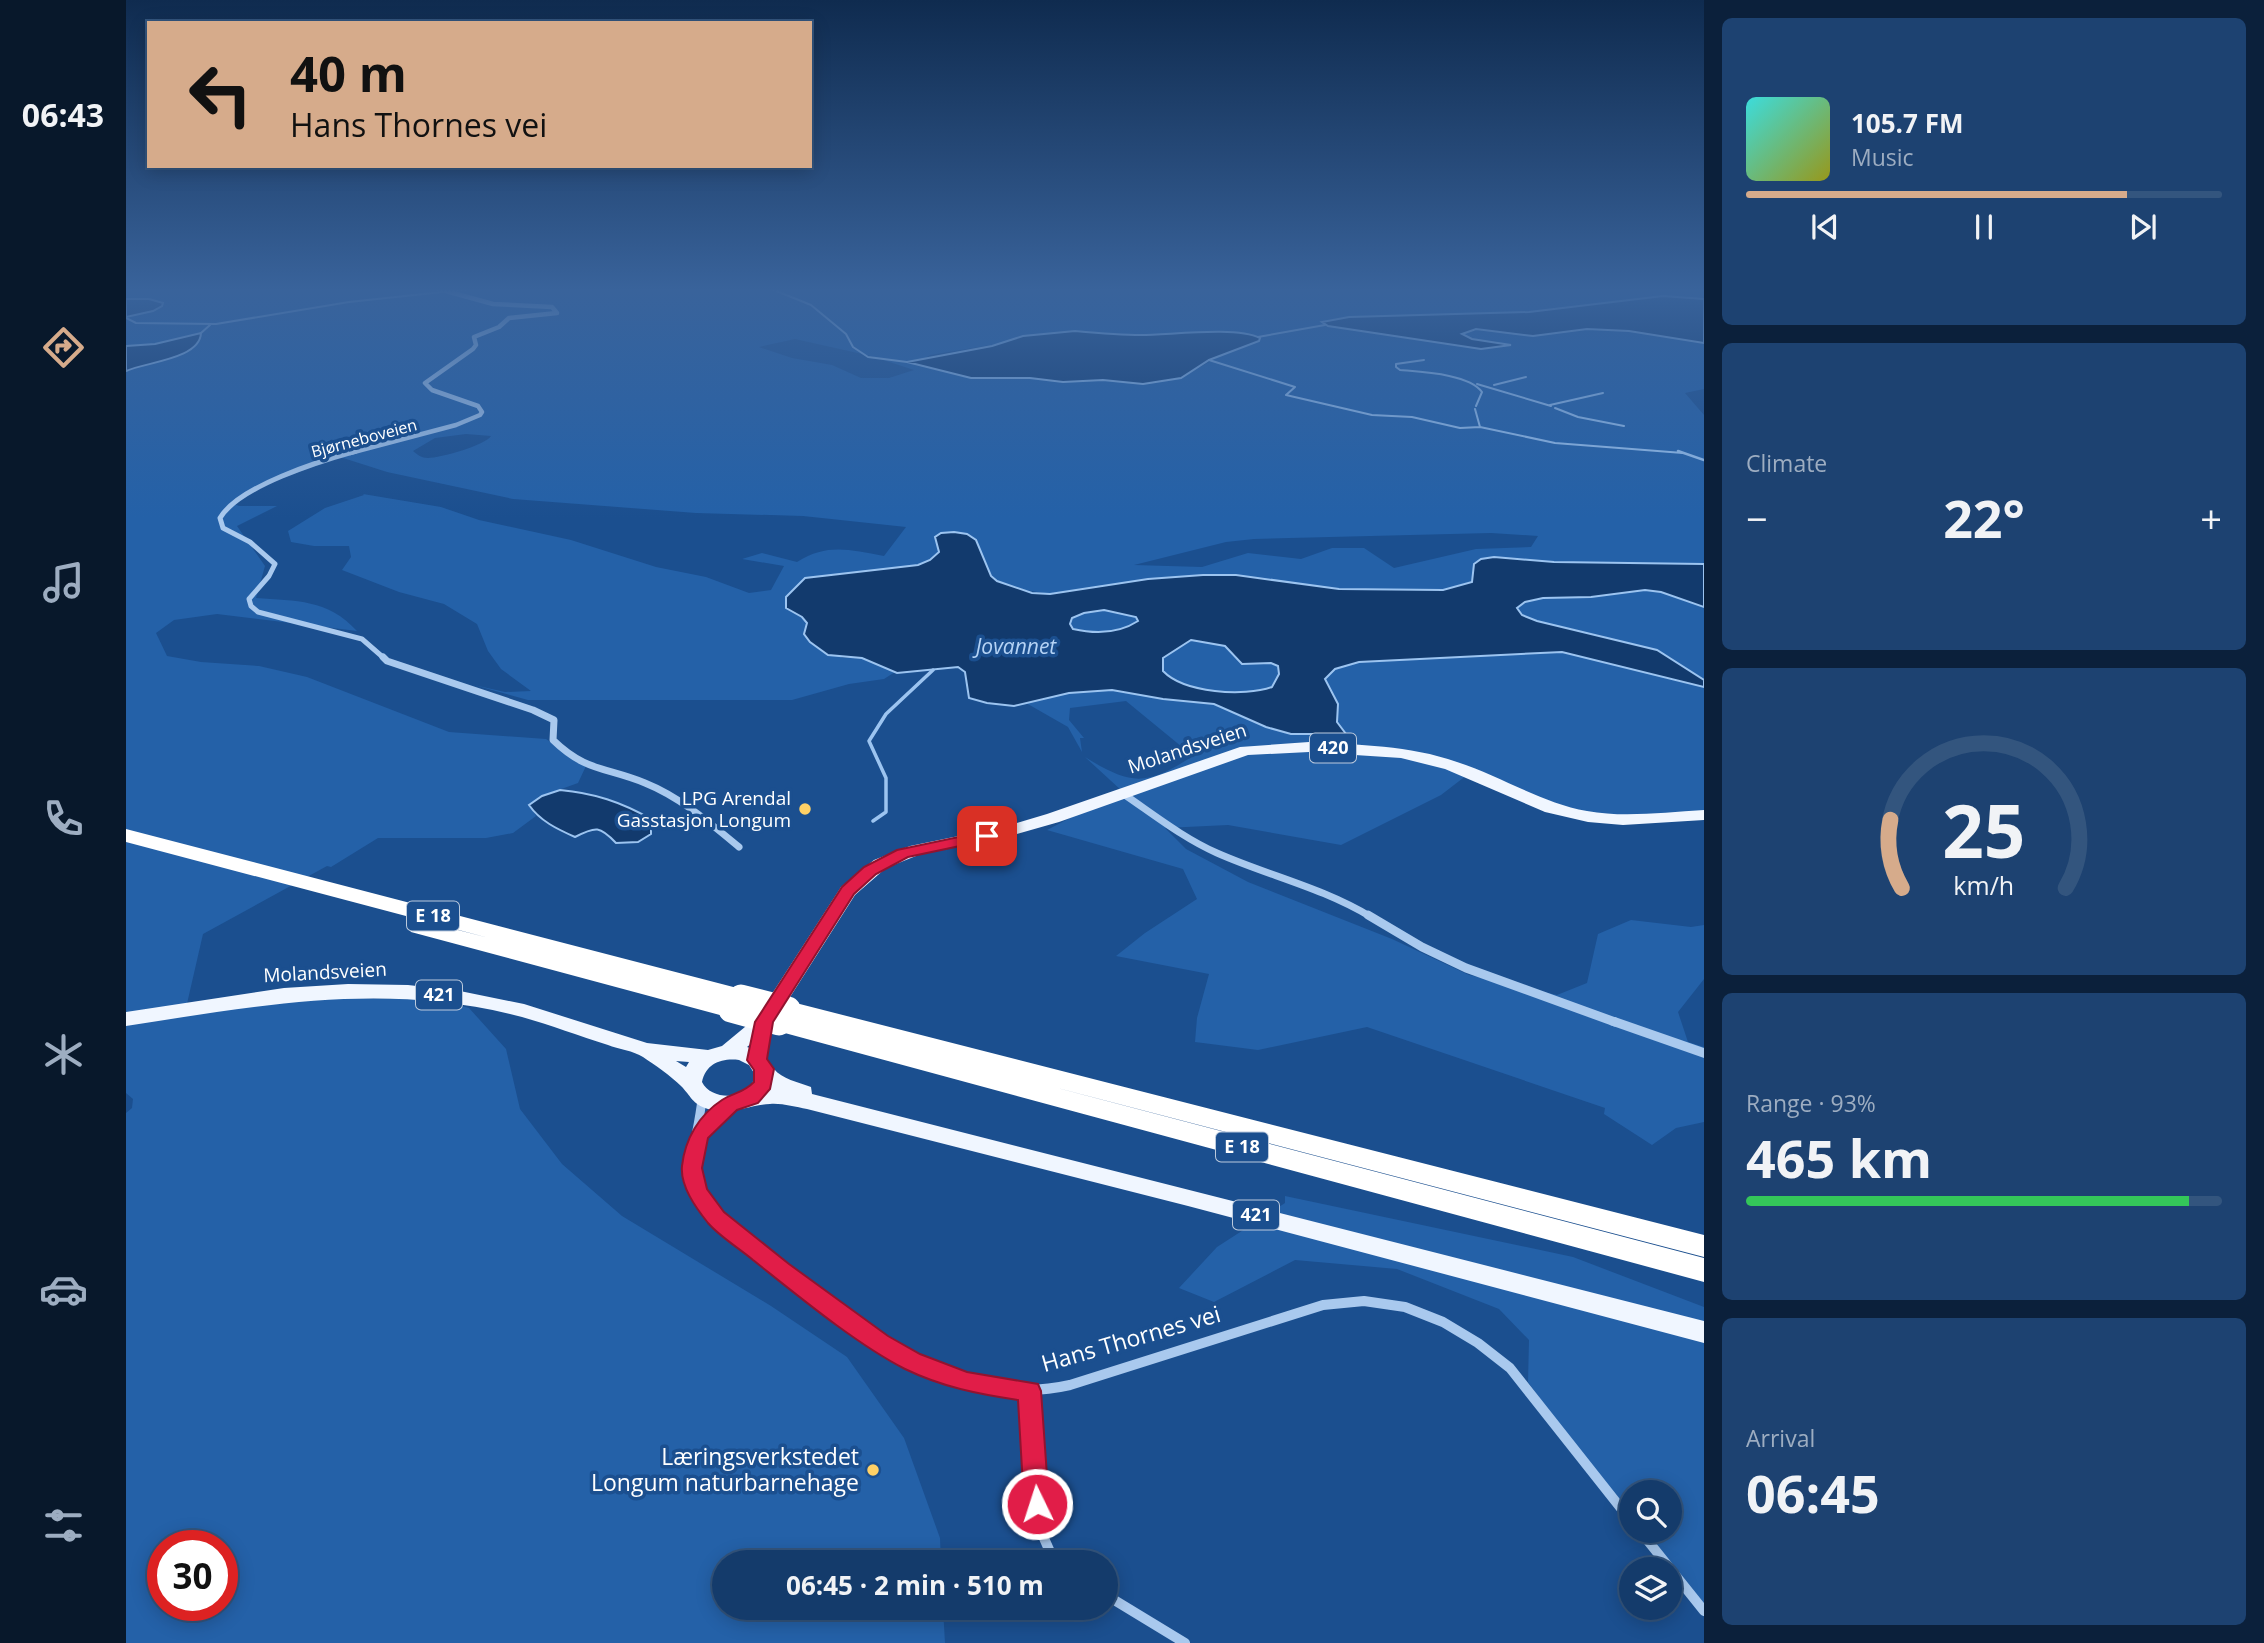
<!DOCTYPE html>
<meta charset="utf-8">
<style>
:root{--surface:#143b6b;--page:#1d4271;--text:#f1f3f6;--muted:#9dadc1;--line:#33557e;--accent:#d6ab8b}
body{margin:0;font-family:"Open Sans",sans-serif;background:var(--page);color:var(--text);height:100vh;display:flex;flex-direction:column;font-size:26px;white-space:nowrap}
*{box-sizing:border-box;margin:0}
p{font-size:23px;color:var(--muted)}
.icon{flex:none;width:38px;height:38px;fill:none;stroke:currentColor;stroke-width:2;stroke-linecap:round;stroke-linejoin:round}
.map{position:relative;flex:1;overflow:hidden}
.side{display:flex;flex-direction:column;gap:18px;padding:18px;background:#0b203b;width:560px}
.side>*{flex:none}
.hud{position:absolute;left:21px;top:21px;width:665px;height:147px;border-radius:0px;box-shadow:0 4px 18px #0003,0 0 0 2px var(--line);background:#d6ab8b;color:#111;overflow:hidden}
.fabs{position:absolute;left:1493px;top:1480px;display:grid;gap:14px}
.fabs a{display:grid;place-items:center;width:63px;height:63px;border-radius:50%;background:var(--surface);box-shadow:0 4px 18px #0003,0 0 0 2px var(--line);font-size:35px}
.speed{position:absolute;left:21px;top:1530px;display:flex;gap:14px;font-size:35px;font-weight:700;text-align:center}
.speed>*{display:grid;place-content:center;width:91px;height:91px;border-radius:50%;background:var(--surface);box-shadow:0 4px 18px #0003,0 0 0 2px var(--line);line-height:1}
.speed .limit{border:10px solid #d22;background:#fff;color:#111}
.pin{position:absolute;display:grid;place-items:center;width:60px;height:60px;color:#fff;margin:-30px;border-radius:14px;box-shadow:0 4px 10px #0006}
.me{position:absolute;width:77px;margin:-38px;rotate:356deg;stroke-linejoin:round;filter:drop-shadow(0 0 5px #0008)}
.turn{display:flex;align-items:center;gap:24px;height:147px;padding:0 28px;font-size:32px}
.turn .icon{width:91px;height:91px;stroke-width:2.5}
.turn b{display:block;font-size:49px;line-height:60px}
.big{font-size:52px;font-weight:700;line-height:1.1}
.side .widget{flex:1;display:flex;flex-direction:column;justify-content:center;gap:10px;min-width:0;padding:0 24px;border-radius:10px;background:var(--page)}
.side .dial{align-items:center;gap:0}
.dial svg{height:182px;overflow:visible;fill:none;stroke:var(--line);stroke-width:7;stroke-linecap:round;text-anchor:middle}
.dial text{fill:var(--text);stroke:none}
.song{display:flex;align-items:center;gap:21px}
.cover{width:84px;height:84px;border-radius:10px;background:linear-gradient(135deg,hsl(180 70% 55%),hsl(60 70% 35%))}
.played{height:7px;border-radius:4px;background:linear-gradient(90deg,var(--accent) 80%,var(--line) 80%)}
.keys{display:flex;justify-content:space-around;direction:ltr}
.heat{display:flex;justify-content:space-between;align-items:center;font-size:38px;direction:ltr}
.charge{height:10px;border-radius:5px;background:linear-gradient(90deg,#34c759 93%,var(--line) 0)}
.trip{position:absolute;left:586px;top:1550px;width:406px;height:70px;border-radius:35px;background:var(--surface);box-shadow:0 4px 18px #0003,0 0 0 2px var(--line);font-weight:700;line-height:70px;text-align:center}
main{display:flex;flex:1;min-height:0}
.dock{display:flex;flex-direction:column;width:126px;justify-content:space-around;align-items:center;background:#08182b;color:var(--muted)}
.dock .icon{width:49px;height:49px}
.dock .selected{color:var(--accent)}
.dock b{font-size:32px;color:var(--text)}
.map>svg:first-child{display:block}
</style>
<main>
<nav class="dock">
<b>06:43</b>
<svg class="icon selected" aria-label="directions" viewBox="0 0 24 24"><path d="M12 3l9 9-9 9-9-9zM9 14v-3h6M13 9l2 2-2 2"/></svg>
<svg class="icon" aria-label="music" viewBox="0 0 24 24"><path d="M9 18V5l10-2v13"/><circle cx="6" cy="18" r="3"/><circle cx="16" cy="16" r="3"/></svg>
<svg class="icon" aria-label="phone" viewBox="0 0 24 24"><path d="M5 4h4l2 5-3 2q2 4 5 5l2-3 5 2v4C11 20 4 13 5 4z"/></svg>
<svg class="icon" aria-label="climate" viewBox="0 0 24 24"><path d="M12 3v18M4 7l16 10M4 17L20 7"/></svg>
<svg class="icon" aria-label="car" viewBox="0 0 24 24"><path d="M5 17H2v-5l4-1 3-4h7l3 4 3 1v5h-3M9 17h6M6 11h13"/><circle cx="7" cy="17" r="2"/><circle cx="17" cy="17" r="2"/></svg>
<svg class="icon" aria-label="filters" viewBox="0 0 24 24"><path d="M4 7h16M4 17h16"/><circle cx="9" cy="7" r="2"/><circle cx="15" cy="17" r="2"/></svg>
</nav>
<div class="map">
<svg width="1578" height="1643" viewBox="0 0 1578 1643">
<rect width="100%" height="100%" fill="#1b4f8f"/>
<path fill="#2461a8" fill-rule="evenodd" d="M0 288H384L419 290 430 288H1578V299L1547 296 1403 312 1223 317 1196 324 1355 349 1372 341 1346 339 1336 334 1350 329 1407 336 1461 329 1503 331 1578 343V389L1559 393 1578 415V564L1428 562 1368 557 1346 581 1317 590 1213 589 1077 575 1022 579 924 594 887 588 871 581 865 576 850 540 841 534 815 533 809 537 813 552 804 560 660 608 676 617 716 658H736L769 672 758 679 723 684 666 700H402L348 685 379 692 405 691 375 669 362 651 351 624 318 604 273 592 216 570 225 557 223 546H188L165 542 162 531 199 508 238 495 237 494 315 507 353 520 445 540 530 567 580 577 623 593 645 590 658 566 616 559 636 553 671 562C702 543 723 550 758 556L780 527 677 516 570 513 387 499 261 472 214 457 140 484 106 503 113 506H151L111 526 139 566 130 598C170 601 202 599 231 631L91 614 48 620 30 633 41 656 75 662 133 666 181 677 323 732 420 739 460 766 452 783 416 796 403 805 410 816 387 833 360 838H252L205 867 201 866 77 934 60 1008 184 998 274 999 290 994 343 1008 380 1049 394 1109 436 1164 496 1216 645 1306 721 1357 778 1438 814 1538 815 1563H598V1608H817L819 1643H0V1113L6 1108 7 1099 0 1093V371L43 358 64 335 29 344 0 346V317L27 311 37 303 32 300 0 299ZM949 331 1011 335 1093 333 1129 336 1055 378 1017 384 977 380 937 382 904 378H845L788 365 804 355ZM669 339 745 356 788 370 763 378H735L706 365 666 358 633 347ZM340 434 365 436C360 445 314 458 302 458 295 458 292 455 287 451L309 438ZM1365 533 1412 536 1405 547 1350 549 1268 568 1238 548H1206L1175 559 1122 553 1076 567 1008 565 1100 542 1128 539ZM37 1545H96V1605H37Z
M1519 590 1535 592 1578 607V680L1544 657 1474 635 1411 621 1396 615 1391 608C1411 593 1438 598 1462 597 1481 596 1500 592 1519 590Z
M978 610 1010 617 1012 621C992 634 969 634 947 629L944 624 946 618 958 613Z
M1065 640 1099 646 1116 664 1146 663 1152 666 1153 674 1146 687C1118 697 1058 693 1037 671V658Z
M1436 652 1578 687V815C1541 816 1490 820 1454 811 1416 801 1380 785 1341 775L1315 795 1215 845 1102 825 1039 828 1060 849 1122 882 1266 939 1343 975 1431 995 1461 983 1472 934 1505 920 1565 927 1578 925V979L1552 1012 1562 1042 1578 1047V1122L1550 1128 1526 1145 1478 1114 1479 1108 1241 1027 1132 1050 1069 1042 1071 1018 1083 974 990 956 1019 933 1071 899 1057 869 921 830 996 791 959 757C1006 786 1020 786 1067 756L1000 701 944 708 943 720 958 738H954L956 752 942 727 900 703 943 693 985 690 1037 699 1088 704 1140 727 1165 734H1219L1211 722 1212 704 1199 679 1209 669 1233 662Z
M1159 1196 1447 1257 1578 1307V1617L1510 1531H1544V1493H1505V1525L1402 1382 1403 1340 1373 1309 1271 1269 1169 1260 1088 1302 1053 1288 1091 1247 1159 1203Z"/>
<path fill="#123a6d" stroke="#9cc4f0" stroke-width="2" fill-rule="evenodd" d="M1537 296 1578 299V343L1503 331 1461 329 1407 336 1350 329 1336 334 1346 339 1385 345 1355 349 1202 326 1196 322 1223 317 1403 312Z
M0 299H23L37 303 36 306 27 311 0 317Z
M949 331C971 333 993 335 1015 335 1044 335 1110 326 1134 338L1133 341 1083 360 1055 378 1017 384 977 380 937 382 904 378H845L781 362 866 346 897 336Z
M75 333C74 359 20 362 0 371V346L29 344Z
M828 532 841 534 850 540 865 576 871 581 906 593 924 594 1022 579 1077 575H1110L1213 589 1317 590 1346 582 1348 564 1355 559 1368 557 1428 562 1578 564V607L1535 592 1519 590 1465 597 1417 598 1399 602 1391 608 1396 615 1411 621 1531 650 1578 680V687L1436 652 1233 662 1209 669 1199 679 1212 704 1211 722 1220 734H1165L1140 727 1088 704 1037 699 986 690 943 693 888 706 861 703 843 698 839 672 832 667 771 673 736 658 702 655 684 642 678 634 681 623 676 617 660 608V597L679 578 792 565 804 560 813 552 809 537 815 533ZM978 610 1010 617 1012 621C992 634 969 634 947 629L944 624 946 618 958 613ZM1065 640 1099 646 1116 664 1145 663 1152 666 1153 674 1146 687C1118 697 1058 693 1037 671V658Z
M434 790C468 793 495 802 525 819V834L512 842 490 843C474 826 470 826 449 837 431 829 414 821 403 805L416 796Z"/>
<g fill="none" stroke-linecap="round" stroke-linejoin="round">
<path stroke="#9cc4f0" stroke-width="2" d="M643 288 685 305 720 334 727 347 742 357 781 362
M324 291 354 288
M0 318 10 323 90 324 223 302 316 292
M75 333 84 325
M1132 337 1199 325
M1083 360 1169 387 1160 395 1246 415 1286 417 1334 428 1354 427 1429 443 1557 453
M1298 360 1270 364V367L1274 370C1296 372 1343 374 1356 392L1350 406
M1351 384 1425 406
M1368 385 1400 377
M1424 405 1477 393
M1429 408 1452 417 1498 426
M1349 409 1354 427"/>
<path stroke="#9cc4f0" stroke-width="2.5" d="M1552 451 1578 460"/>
<path stroke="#9cc4f0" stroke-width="3.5" d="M747 821 760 812V778L743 741 760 714 807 670"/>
<path stroke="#a9c9ee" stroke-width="4.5" d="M224 453 330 425 354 415 356 412 352 406 306 390 299 383 347 349 350 345 348 337 373 327 383 318 431 313 426 307 367 304 309 288"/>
<path stroke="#a9c9ee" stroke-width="5" d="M230 451C194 461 113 486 94 518L97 528 124 542 149 564 143 576 123 599 125 606 132 612 236 639 259 659"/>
<path stroke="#a9c9ee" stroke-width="7" d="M257 657 261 661 407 710 428 720 427 740C460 772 480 767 519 783 554 797 584 823 613 847
M996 793C1027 814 1057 838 1091 853 1143 876 1195 887 1245 917"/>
<path stroke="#a9c9ee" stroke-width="9" d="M1242 915 1296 947 1340 968 1489 1022
M576 1099C574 1119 569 1138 566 1158 562 1191 591 1220 614 1240
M572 1135 602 1106"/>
<path stroke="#a9c9ee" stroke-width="10" d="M612 1238C638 1260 667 1278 695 1298 770 1352 847 1407 944 1385L1197 1305 1238 1301 1279 1307 1317 1322 1352 1343 1384 1368 1505 1521
M903 1391 913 1527 925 1554 935 1563
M1514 1531 1578 1611
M980 1595 1059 1643"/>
<path fill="#a9c9ee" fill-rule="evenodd" d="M1489 1017 1578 1048V1058L1484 1025 1482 1022 1484 1019Z"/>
<path fill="#f0f6ff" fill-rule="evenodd" d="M1183 742C1233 745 1283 745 1331 762 1375 776 1415 803 1461 811 1499 818 1539 812 1578 810V820L1497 825 1462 822 1419 812 1319 769 1275 758 1183 752 1122 755 933 822 884 836 795 854 760 868 729 895 645 1027 621 1047C636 1052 638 1058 648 1069 656 1079 672 1082 685 1087L686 1094 1578 1321V1343L1062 1206 681 1109C669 1107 656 1103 644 1104 623 1105 603 1116 582 1109 566 1104 565 1096 555 1086 545 1076 529 1065 517 1057 508 1051 492 1049 482 1045 453 1036 425 1025 396 1017 260 981 136 1005 0 1026V1012L158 988 222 984 282 985 334 991 398 1004 521 1043 582 1050 596 1046 631 1017 715 887 748 860 784 846 881 826 921 814 1114 747ZM613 1060 623 1065 628 1073C630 1100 586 1103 576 1082 580 1063 596 1058 613 1060ZM550 1061 563 1062 560 1067Z"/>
<path fill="#fff" fill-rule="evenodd" d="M0 829 615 989 624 991 627 997 624 1003 614 1005 617 1010 614 1016 605 1018 285 932 282 927 285 922 293 920 363 938 0 842Z
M662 1001 1578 1235V1257L920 1085 1578 1258V1282L644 1029 641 1023 644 1017 653 1015 650 1009 653 1003Z"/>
<path stroke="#fff" stroke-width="25" d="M615 997 662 1009
M605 1010 653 1023"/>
</g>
<linearGradient id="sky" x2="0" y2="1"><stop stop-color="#0f2b4f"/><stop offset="0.56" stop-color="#39639b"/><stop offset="1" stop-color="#39639b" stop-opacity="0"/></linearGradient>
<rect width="1578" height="518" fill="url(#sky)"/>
<path fill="#e11d48" stroke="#92132f" stroke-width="2" d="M861 831 869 836 867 839 782 857 750 874 728 894 647 1022 641 1059 648 1069 644 1089 632 1103 611 1110 582 1138 576 1168 581 1189 598 1212 663 1264 762 1336 794 1354 841 1372 912 1384 915 1391 923 1504 920 1513 911 1516 902 1513 898 1504 892 1400C852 1394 816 1387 779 1369 730 1344 671 1295 627 1260 613 1248 594 1237 582 1223 570 1208 554 1186 556 1166 559 1139 573 1115 596 1100 608 1092 616 1094 628 1082V1070L621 1060 629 1022 716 887 738 867 771 850Z"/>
<g fill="#ffd166" stroke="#1b4f8f" stroke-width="2.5">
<circle cx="679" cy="809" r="7"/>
<circle cx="747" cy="1470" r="7"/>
</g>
<g text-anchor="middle" stroke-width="7" stroke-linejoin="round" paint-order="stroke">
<g font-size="16" fill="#fff" stroke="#1b4f8f">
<text transform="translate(238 438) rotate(-15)" y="6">Bjørneboveien</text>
</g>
<g fill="#1b4f8f" stroke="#bbcadd" stroke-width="2">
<rect x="1184" y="733.5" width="46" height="29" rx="5"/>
<rect x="281" y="901.5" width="52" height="29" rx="5"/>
<rect x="290" y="980.5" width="46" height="29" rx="5"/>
<rect x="1090" y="1132.5" width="52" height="29" rx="5"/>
<rect x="1107" y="1200.5" width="46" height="29" rx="5"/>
</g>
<g font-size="18" font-weight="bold" fill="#fff">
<text x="1207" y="754">420</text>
<text x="307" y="922">E 18</text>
<text x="313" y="1001">421</text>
<text x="1116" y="1153">E 18</text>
<text x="1130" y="1221">421</text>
</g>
<g font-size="19" fill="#fff" stroke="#1b4f8f">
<text transform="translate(1061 748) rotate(-18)" y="7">Molandsveien</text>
<text transform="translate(199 972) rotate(-3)" y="7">Molandsveien</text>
</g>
<g font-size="19" fill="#fff" stroke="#1b4f8f" text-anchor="end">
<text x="665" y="805">LPG Arendal<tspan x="665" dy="22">Gasstasjon Longum</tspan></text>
</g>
<g font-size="21" font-style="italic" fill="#b5d3f5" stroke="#1b4f8f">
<text x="890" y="654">Jovannet</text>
</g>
<g font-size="23" fill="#fff" stroke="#1b4f8f">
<text transform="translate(1005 1339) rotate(-16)" y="8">Hans Thornes vei</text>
</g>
<g font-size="23" fill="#fff" stroke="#1b4f8f" text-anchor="end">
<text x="733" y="1465">Læringsverkstedet<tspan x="733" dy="26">Longum naturbarnehage</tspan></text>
</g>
</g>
</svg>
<div class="fabs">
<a><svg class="icon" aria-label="search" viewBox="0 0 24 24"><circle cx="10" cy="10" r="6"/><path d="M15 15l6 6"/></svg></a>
<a><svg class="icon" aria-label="layers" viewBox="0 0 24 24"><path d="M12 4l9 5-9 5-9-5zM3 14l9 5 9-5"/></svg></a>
</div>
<div class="speed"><div class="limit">30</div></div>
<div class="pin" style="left:861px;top:836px;background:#d93025"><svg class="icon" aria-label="arrive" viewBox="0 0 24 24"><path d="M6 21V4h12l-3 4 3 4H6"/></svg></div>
<svg class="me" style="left:911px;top:1504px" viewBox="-20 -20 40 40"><circle r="17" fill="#e11d48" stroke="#fff" stroke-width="3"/><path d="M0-11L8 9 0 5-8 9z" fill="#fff"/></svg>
<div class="trip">06:45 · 2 min · 510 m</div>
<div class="hud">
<div class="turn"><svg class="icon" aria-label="left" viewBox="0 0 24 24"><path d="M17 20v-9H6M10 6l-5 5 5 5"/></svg><div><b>40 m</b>Hans Thornes vei</div></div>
</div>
</div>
<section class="side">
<div class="widget">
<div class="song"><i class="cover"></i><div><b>105.7 FM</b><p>Music</p></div></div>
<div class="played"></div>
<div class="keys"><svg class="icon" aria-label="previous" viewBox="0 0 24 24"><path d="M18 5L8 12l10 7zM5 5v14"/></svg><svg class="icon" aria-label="pause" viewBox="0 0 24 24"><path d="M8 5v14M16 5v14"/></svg><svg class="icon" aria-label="next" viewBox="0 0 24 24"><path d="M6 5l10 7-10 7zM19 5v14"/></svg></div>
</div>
<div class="widget"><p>Climate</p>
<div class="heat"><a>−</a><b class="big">22°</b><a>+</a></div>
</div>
<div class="widget dial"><svg viewBox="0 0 100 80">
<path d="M14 69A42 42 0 1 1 86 69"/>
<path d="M14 69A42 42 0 0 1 9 39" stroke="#d6ab8b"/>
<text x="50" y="56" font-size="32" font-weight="700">25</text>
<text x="50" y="72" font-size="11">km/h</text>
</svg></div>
<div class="widget"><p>Range · 93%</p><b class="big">465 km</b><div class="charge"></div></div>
<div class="widget"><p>Arrival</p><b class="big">06:45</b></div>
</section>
</main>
